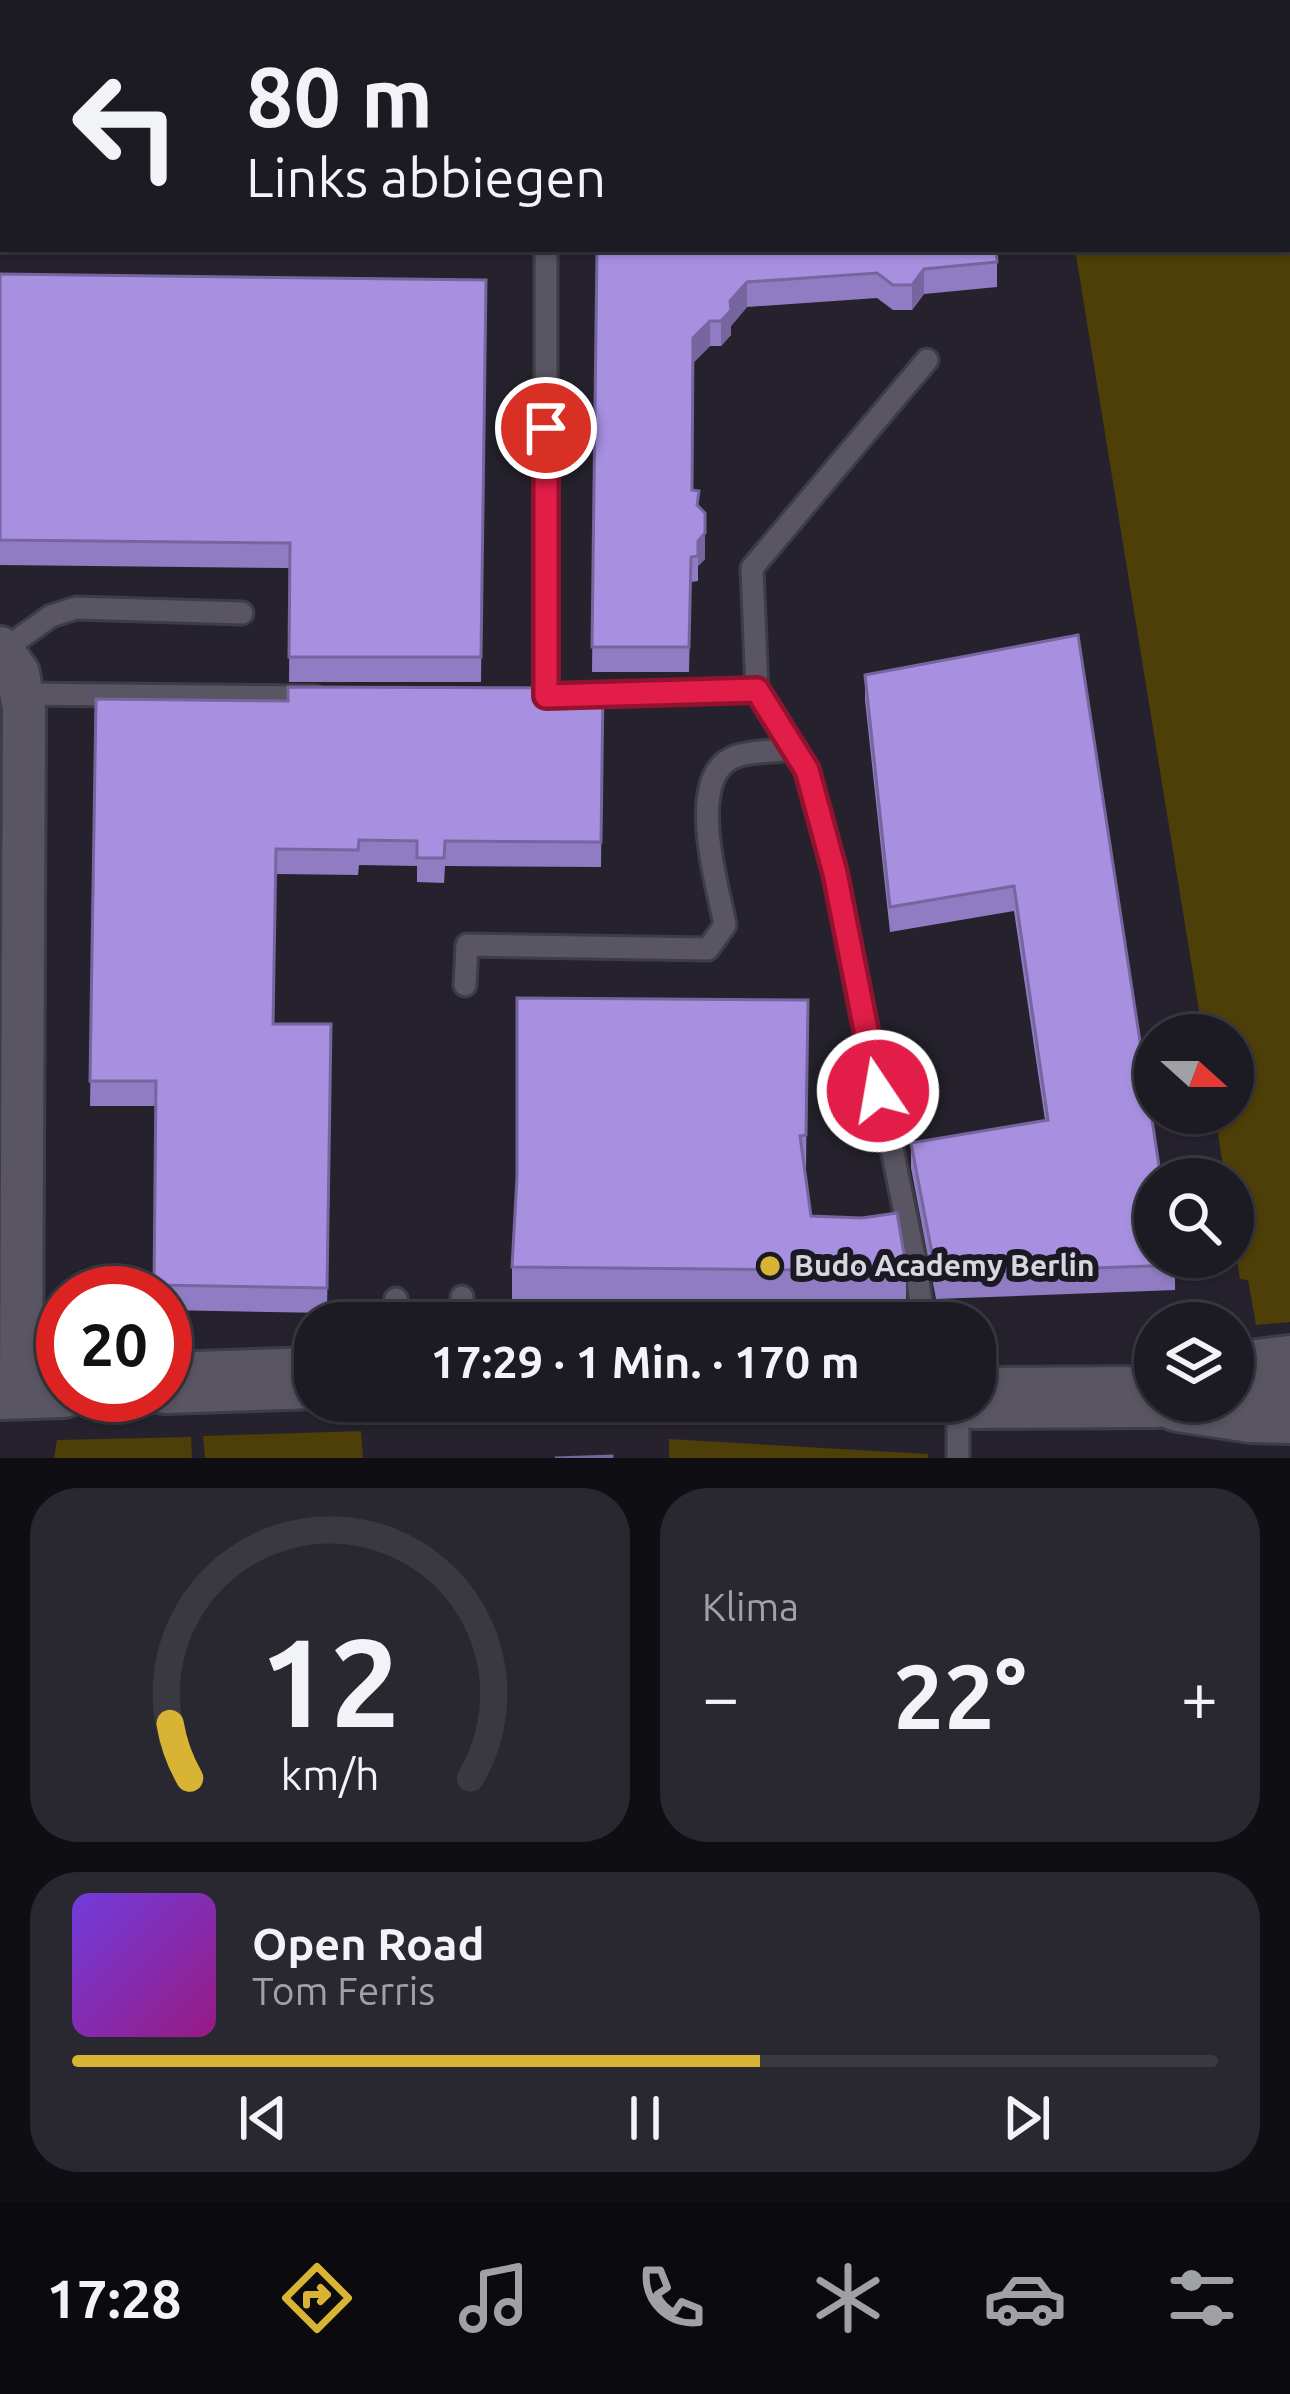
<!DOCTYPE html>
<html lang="de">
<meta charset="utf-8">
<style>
:root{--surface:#1c1a22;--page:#29272f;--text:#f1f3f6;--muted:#a0a1a5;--line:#3a3840;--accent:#d9b334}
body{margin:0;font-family:Ubuntu,sans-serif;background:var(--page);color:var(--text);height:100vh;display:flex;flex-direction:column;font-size:45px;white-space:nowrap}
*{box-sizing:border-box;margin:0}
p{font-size:39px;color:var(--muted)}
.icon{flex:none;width:66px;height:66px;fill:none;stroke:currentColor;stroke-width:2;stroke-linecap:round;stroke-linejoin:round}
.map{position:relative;height:1458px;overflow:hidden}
.drawer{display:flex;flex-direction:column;gap:30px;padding:30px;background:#0f0e13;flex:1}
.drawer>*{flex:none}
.guide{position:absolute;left:0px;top:0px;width:1290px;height:252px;box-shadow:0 3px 9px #0004,0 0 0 3px var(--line);background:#1c1a22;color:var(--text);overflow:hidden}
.needle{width:78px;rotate:111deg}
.buttons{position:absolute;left:1134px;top:1014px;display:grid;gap:24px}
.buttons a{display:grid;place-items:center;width:120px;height:120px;border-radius:50%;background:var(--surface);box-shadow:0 3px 9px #0004,0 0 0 3px var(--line);font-size:60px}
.speed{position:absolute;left:36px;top:1266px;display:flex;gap:24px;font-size:60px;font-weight:700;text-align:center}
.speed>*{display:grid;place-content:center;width:156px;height:156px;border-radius:50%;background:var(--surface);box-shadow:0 3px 9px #0004,0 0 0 3px var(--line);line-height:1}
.speed .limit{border:18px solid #d22;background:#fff;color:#111}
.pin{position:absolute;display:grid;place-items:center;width:102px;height:102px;color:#fff;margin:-51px;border:6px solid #fff;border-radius:50%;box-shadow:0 3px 12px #0007}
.me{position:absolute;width:132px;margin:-66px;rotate:348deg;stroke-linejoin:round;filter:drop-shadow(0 0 9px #0008)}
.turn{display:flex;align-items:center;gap:42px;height:252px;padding:0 48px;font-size:54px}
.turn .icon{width:156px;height:156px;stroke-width:2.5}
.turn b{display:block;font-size:84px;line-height:102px}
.big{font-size:90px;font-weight:700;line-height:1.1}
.drawer .tile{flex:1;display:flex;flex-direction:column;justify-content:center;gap:18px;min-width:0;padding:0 42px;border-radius:48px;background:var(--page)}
.drawer .dial{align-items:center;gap:0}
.dial svg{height:312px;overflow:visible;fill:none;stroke:var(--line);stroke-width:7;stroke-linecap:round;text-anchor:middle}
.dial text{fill:var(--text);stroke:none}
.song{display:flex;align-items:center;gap:36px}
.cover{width:144px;height:144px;border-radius:18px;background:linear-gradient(135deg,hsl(260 70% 55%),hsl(310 70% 35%))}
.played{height:12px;border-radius:6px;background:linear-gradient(90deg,var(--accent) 60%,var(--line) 60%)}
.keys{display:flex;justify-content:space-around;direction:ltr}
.heat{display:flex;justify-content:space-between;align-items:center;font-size:66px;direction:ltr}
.drawer .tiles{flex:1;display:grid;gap:30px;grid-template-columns:1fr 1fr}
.tile:last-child{grid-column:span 2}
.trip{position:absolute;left:294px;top:1302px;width:702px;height:120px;border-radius:48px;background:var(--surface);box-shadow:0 3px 9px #0004,0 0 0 3px var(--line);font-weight:700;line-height:120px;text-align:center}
.tabs{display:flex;height:192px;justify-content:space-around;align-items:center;background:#0b0a0e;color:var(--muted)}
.tabs .icon{width:84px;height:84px}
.tabs .on{color:var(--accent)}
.tabs b{font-size:54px;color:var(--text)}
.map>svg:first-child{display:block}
</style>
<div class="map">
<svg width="1290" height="1458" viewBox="0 0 1290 1458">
<rect width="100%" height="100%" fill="#25222d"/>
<path fill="#4e3e07" d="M324 0H1290V1322L1256 1325 1248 1280 1240 1279 1233 1233V1179H1225L1215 1113H1233V1035H1203L1075 249H1287V3Z
M361 1431 363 1458H205L203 1436Z
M191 1437 192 1458H54L57 1440Z
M669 1439 928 1454V1458H669Z"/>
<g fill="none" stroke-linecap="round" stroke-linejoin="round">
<g stroke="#3e3c45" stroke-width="27">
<path id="lane" d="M3 650 51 616 76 608 242 613
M757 690 807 770 835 873 915 1261 924 1323
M21 694 315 697
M574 695 757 690 752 568 927 360
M546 696V249
M465 985 467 945 708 949 725 925C718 886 683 773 737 756 754 751 776 751 794 749
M396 1323V1299
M461 1323 462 1297
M958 1401V1458"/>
</g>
<g stroke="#3e3c45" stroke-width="48">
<path id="street" d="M0 648 18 673 24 709 21 1388"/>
</g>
<g stroke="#3e3c45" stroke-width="66">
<path id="secondary" d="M1233 1373 1290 1366
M165 1383 315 1378
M0 1389 63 1387
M975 1398 1155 1397
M1179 1401 1251 1412 1290 1413"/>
</g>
<use href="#lane" stroke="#595562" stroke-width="21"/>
<use href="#street" stroke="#595562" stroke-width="42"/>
<use href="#secondary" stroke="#595562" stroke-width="60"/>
</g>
<path fill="#907cc2" d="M182 0H298V3H182Z
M597 249 997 262V287L924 294 912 310H893L877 298 747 307 731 326V335L721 346H710L693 363 692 490 699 506 705 538V559L698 566V581L691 582 689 672H592Z
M0 274 486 280 481 682H289L290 568 0 565Z
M1078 635 1175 1265V1290L936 1299 911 1168V1143L1045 1120 1014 911 890 932 865 700V675Z
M603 688 601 867 445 866 444 883 417 882V866L359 865 358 875 276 874 274 1024H331L327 1313 165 1310V1293H154L155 1106H90L96 699 288 701Z
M808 1000 806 1169H805L811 1216 862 1218 906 1266V1300H903V1305L512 1301V1267Z"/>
<path fill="#76659e" d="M924 269V294L912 310V285Z
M747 282V307L731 326V335L721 346V321L730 301Z
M710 321V346L693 363V338Z
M705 513V559L698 566V581V541Z"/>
<path fill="#a890e1" stroke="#76659e" stroke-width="3" d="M0 0H95V3H3V39H0Z
M185 0H238L237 3H185Z
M597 249H996L997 262 924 269 912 285H893L877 273 747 282 730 301 731 310 721 321H710L693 338 692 490 699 491 697 505 705 513V533L698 541V556L691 557 689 647H592Z
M0 274 486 280 481 657H289L290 543 0 540Z
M1078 635 1161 1179H1155V1257H1173L1175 1265 936 1274 911 1143 1048 1120 1014 886 890 907 865 675Z
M288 687 603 688 601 842 445 841 444 858H417V841L359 840 358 850 276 849 273 1024H331L327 1288 154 1285 156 1081H90L96 699 288 701Z
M517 998 808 1000 806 1135 800 1136 811 1216 862 1218 897 1213 906 1266H902L903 1271 512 1267 517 1177Z
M612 1456V1458H555Z"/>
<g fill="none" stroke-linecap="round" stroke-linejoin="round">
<g stroke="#92132f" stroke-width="30">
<path id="route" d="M546 428V696L757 690 807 770 835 873 878 1091"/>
</g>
<use href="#route" stroke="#e11d48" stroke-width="21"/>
</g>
<circle fill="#d9b334" stroke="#1b1923" stroke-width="4.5" cx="770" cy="1266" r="12"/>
<g text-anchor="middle" stroke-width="12" stroke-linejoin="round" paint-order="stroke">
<g font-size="30" font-weight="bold" fill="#d8d7de" stroke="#1b1923" text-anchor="start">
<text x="794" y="1276">Budo Academy Berlin</text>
</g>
</g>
</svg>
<div class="buttons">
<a><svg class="needle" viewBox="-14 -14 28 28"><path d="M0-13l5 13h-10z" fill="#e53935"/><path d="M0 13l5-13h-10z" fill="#a0a1a5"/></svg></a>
<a><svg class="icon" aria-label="search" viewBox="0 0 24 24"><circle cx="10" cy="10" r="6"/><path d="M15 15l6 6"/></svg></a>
<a><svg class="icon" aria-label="layers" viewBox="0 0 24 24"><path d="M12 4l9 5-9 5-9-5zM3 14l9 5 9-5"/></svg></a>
</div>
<div class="speed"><div class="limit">20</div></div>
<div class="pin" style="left:546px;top:428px;background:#d93025"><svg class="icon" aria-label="arrive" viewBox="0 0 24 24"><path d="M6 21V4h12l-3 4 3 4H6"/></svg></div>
<svg class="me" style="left:878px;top:1091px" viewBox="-20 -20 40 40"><circle r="17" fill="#e11d48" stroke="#fff" stroke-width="3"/><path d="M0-11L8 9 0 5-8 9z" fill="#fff"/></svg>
<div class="trip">17:29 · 1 Min. · 170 m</div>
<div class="guide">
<div class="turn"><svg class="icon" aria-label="left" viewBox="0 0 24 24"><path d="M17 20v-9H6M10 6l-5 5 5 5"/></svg><div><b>80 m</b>Links abbiegen</div></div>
</div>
</div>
<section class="drawer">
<div class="tiles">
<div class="tile dial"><svg viewBox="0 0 100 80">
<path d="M14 69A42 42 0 1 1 86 69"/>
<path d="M14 69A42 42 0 0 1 9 55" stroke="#d9b334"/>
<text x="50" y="56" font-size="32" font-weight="700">12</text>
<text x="50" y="72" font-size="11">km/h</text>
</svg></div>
<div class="tile"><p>Klima</p>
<div class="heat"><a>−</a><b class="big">22°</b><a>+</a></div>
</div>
<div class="tile">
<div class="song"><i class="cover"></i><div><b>Open Road</b><p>Tom Ferris</p></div></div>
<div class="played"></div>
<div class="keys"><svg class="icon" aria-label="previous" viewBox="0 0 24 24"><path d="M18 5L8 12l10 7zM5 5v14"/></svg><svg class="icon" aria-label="pause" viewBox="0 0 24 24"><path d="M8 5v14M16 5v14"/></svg><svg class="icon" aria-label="next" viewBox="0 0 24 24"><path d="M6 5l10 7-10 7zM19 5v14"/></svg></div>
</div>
</div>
</section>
<nav class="tabs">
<b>17:28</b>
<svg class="icon on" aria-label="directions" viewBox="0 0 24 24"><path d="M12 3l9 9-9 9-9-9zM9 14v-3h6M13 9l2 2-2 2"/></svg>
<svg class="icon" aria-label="music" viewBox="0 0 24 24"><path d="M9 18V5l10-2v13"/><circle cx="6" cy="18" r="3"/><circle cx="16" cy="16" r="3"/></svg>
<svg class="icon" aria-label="phone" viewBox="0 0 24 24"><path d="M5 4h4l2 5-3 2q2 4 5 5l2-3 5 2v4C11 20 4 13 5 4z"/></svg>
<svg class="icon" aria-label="climate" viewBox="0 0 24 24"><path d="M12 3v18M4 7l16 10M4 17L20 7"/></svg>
<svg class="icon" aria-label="car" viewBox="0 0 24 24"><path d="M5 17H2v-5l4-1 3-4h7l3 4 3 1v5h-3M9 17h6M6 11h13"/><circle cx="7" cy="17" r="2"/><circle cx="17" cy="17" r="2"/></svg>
<svg class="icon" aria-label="filters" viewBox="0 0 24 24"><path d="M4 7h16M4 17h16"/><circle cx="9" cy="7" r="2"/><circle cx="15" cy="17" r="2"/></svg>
</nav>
